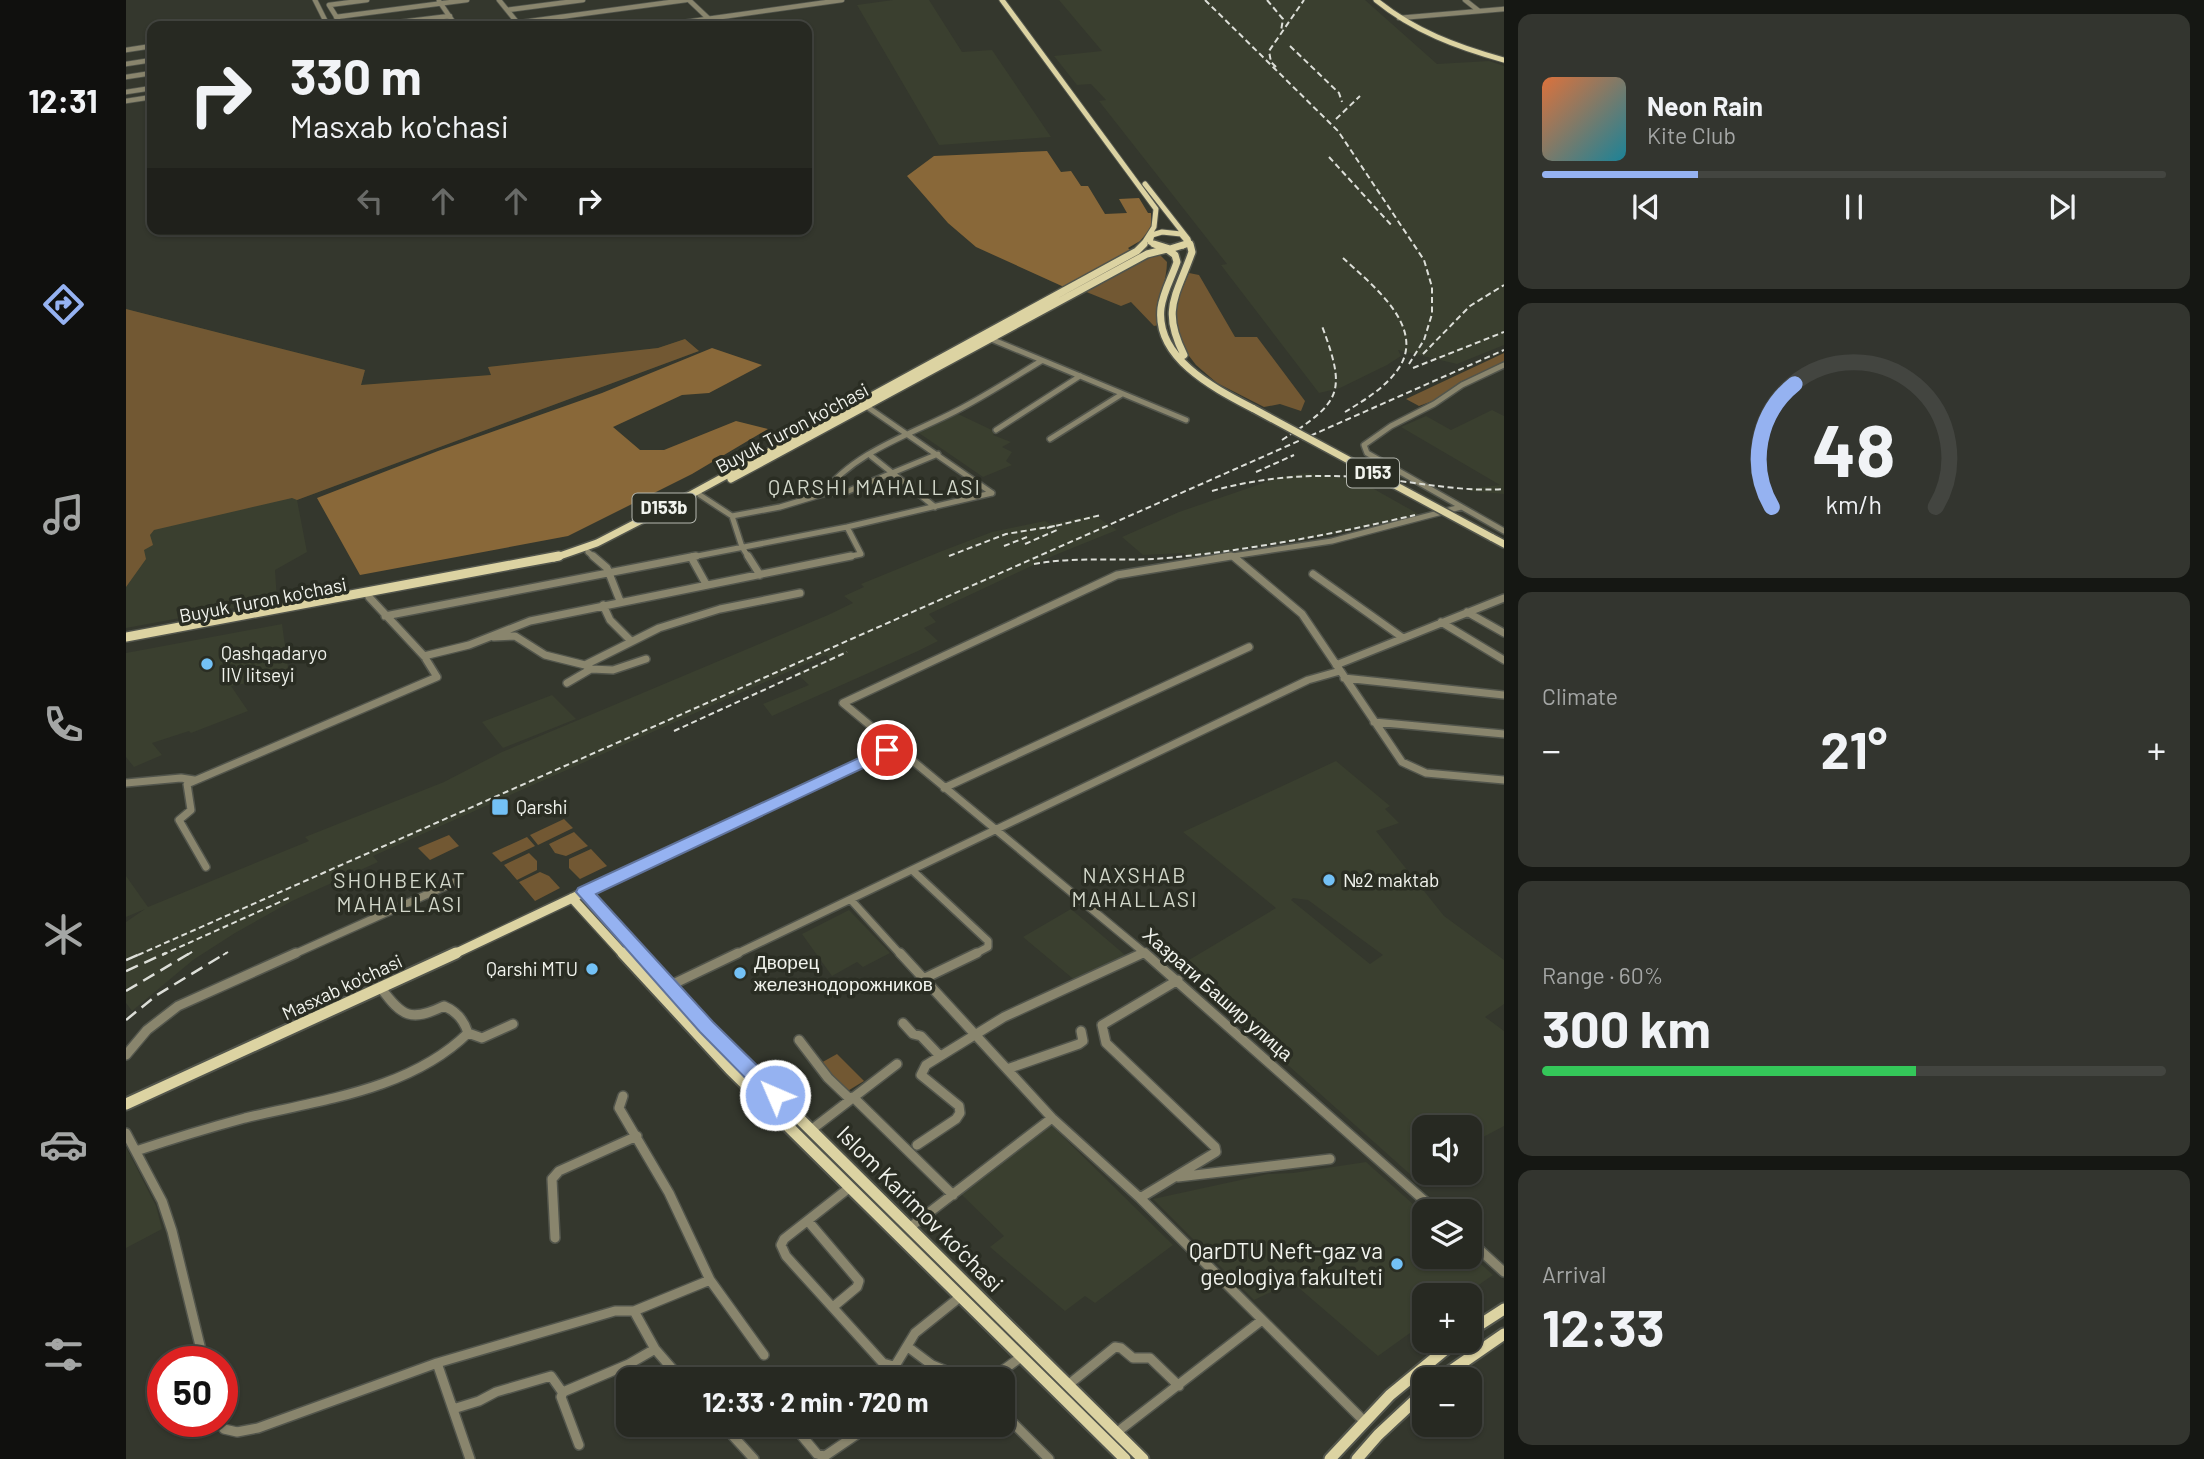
<!DOCTYPE html>
<meta charset="utf-8">
<style>
:root{--surface:#272922;--page:#33352f;--text:#f1f3f6;--muted:#a4a6a5;--line:#434540;--accent:#95b2f1}
body{margin:0;font-family:Barlow,sans-serif;background:var(--page);color:var(--text);height:100vh;display:flex;flex-direction:column;font-size:26px;white-space:nowrap}
*{box-sizing:border-box;margin:0}
p{font-size:23px;color:var(--muted)}
.icon{flex:none;width:38px;height:38px;fill:none;stroke:currentColor;stroke-width:2;stroke-linecap:round;stroke-linejoin:round}
.map{position:relative;flex:1;overflow:hidden}
.details{display:flex;flex-direction:column;gap:14px;padding:14px;background:#151713;width:700px}
.details>*{flex:none}
.top-card{position:absolute;left:21px;top:21px;width:665px;height:214px;border-radius:14px;box-shadow:0 2px 5px #0004,0 0 0 2px var(--line);background:#272922;color:var(--text);overflow:hidden}
.controls{position:absolute;left:1286px;top:1115px;display:grid;gap:14px}
.controls a{display:grid;place-items:center;width:70px;height:70px;border-radius:14px;background:var(--surface);box-shadow:0 2px 5px #0004,0 0 0 2px var(--line);font-size:35px}
.speed{position:absolute;left:21px;top:1346px;display:flex;gap:14px;font-size:35px;font-weight:700;text-align:center}
.speed>*{display:grid;place-content:center;width:91px;height:91px;border-radius:50%;background:var(--surface);box-shadow:0 2px 5px #0004,0 0 0 2px var(--line);line-height:1}
.speed .limit{border:10px solid #d22;background:#fff;color:#111}
.pin{position:absolute;display:grid;place-items:center;width:60px;height:60px;color:#fff;margin:-30px;border:4px solid #fff;border-radius:50%;box-shadow:0 2px 7px #0007}
.me{position:absolute;width:77px;margin:-38px;rotate:315deg;stroke-linejoin:round;filter:drop-shadow(0 0 5px #0008)}
.turn{display:flex;align-items:center;gap:24px;height:147px;padding:0 28px;font-size:32px}
.turn .icon{width:91px;height:91px;stroke-width:2.5}
.turn b{display:block;font-size:49px;line-height:60px}
.lanes{display:flex;align-items:center;height:66px;padding:0 28px;background:#0003;justify-content:center;gap:35px;direction:ltr}
.lanes .off{opacity:.35}
.big{font-size:52px;font-weight:700;line-height:1.1}
.details .tile{flex:1;display:flex;flex-direction:column;justify-content:center;gap:10px;min-width:0;padding:0 24px;border-radius:14px;background:var(--page)}
.details .dial{align-items:center;gap:0}
.dial svg{height:182px;overflow:visible;fill:none;stroke:var(--line);stroke-width:7;stroke-linecap:round;text-anchor:middle}
.dial text{fill:var(--text);stroke:none}
.song{display:flex;align-items:center;gap:21px}
.cover{width:84px;height:84px;border-radius:10px;background:linear-gradient(135deg,hsl(20 70% 55%),hsl(190 70% 35%))}
.played{height:7px;border-radius:4px;background:linear-gradient(90deg,var(--accent) 25%,var(--line) 25%)}
.keys{display:flex;justify-content:space-around;direction:ltr}
.heat{display:flex;justify-content:space-between;align-items:center;font-size:38px;direction:ltr}
.charge{height:10px;border-radius:5px;background:linear-gradient(90deg,#34c759 60%,var(--line) 0)}
.trip{position:absolute;left:490px;top:1367px;width:399px;height:70px;border-radius:14px;background:var(--surface);box-shadow:0 2px 5px #0004,0 0 0 2px var(--line);font-weight:700;line-height:70px;text-align:center}
main{display:flex;flex:1;min-height:0}
.tab-bar{display:flex;flex-direction:column;width:126px;justify-content:space-around;align-items:center;background:#10100e;color:var(--muted)}
.tab-bar .icon{width:49px;height:49px}
.tab-bar .current{color:var(--accent)}
.tab-bar b{font-size:32px;color:var(--text)}
.map>svg:first-child{display:block}
</style>
<main>
<nav class="tab-bar">
<b>12:31</b>
<svg class="icon current" aria-label="directions" viewBox="0 0 24 24"><path d="M12 3l9 9-9 9-9-9zM9 14v-3h6M13 9l2 2-2 2"/></svg>
<svg class="icon" aria-label="music" viewBox="0 0 24 24"><path d="M9 18V5l10-2v13"/><circle cx="6" cy="18" r="3"/><circle cx="16" cy="16" r="3"/></svg>
<svg class="icon" aria-label="phone" viewBox="0 0 24 24"><path d="M5 4h4l2 5-3 2q2 4 5 5l2-3 5 2v4C11 20 4 13 5 4z"/></svg>
<svg class="icon" aria-label="climate" viewBox="0 0 24 24"><path d="M12 3v18M4 7l16 10M4 17L20 7"/></svg>
<svg class="icon" aria-label="car" viewBox="0 0 24 24"><path d="M5 17H2v-5l4-1 3-4h7l3 4 3 1v5h-3M9 17h6M6 11h13"/><circle cx="7" cy="17" r="2"/><circle cx="17" cy="17" r="2"/></svg>
<svg class="icon" aria-label="filters" viewBox="0 0 24 24"><path d="M4 7h16M4 17h16"/><circle cx="9" cy="7" r="2"/><circle cx="15" cy="17" r="2"/></svg>
</nav>
<div class="map">
<svg width="1378" height="1459" viewBox="0 0 1378 1459">
<rect width="100%" height="100%" fill="#34372d"/>
<path fill="#3a3f2f" fill-rule="evenodd" d="M767 0H803L836 52 866 50 925 137 813 145 731 5Z
M933 0H1239L1311 64 1363 61 1378 66V345L1331 364 1272 350 1275 356 1261 365 1214 388 1193 393 1095 265 1101 264 973 101 980 100 965 84 951 85 928 56 976 51Z
M0 309 239 370 235 385 365 375 362 367 532 348 559 339 573 351 171 500 181 552 149 570 151 600 0 628Z
M1366 410 1378 416V494L1344 491 1342 489 1374 485 1275 427 1300 416 1325 430Z
M830 413 870 432 867 435 885 442 876 447 886 452 880 461 886 465 857 477 790 431Z
M1181 473 1232 480 1294 515 1198 536 1062 557 1058 553 1017 555 996 537 1053 512 1155 477Z
M968 515 991 530 929 555 803 614 810 622 798 628 812 641 792 651 646 716 637 704 683 685 670 673 703 659 700 655 247 856 252 862 166 901 109 933 67 960 6 1011 0 1003V922L19 909 0 917V876L22 907 183 841 179 837 318 782 376 752 702 615 727 603 718 596 738 587 735 584 816 551 866 532 919 521 924 524Z
M156 624 163 675 105 686 122 711 65 733 63 731 26 743 36 755 8 767 0 757V653Z
M426 695 450 719 377 748 356 722Z
M1210 761 1264 806 1259 809 1273 823 1250 831 1318 916 1378 960V1004L1359 1017 1378 1031V1126L1344 1144V1127H1298V1169L1286 1176 1079 991 1090 985 1063 960 1150 908 1057 832ZM1167 898 1182 900 1257 955 1244 964 1165 900Z
M945 909 999 955 951 982 897 937Z
M723 910 764 953 737 967 731 962 706 976 676 934Z
M925 1125 1047 1245 969 1303 959 1296 939 1311 864 1247 878 1236 834 1193Z
M0 1147 30 1206 36 1229 0 1248Z
M1240 1162 1298 1214V1256H1344V1254L1367 1275 1338 1295H1298V1323L1252 1356 1166 1282 1128 1300 1027 1199 1142 1174 1167 1173Z"/>
<path fill="#725833" d="M1028 254H1033L1041 262C1041 282 1030 302 1033 325L1028 326 1005 302 995 306 958 291Z
M1063 273 1073 275 1109 337H1131L1179 401 1175 411 1154 404 1138 407 1091 383 1070 365 1057 348 1049 316 1051 301Z
M0 309 239 370 235 385 365 375 362 367 532 348 559 339 573 351 171 500 166 498 28 530 24 535 27 545 18 550 20 559 0 587Z
M1378 353V362L1334 382 1312 399 1293 406 1280 399Z
M438 819 447 828 412 845 404 835Z
M448 832 462 846 440 856 429 853 423 844Z
M323 835 333 846 304 860 292 848Z
M401 837 409 846 375 862 366 853Z
M465 849 481 866 454 879 443 868V859Z
M403 853 411 861V870L391 880 378 865Z
M414 872 423 876 434 888 409 901 393 882Z
M711 1054 738 1081 720 1092 693 1064Z"/>
<path fill="#896839" d="M921 151 935 172 945 171 955 186H962L979 214 1001 213 993 199 1013 198 1022 213H1025V228L1014 241 1002 248 1004 250 938 287 850 247 822 223 781 176 808 156Z
M586 348 636 365 583 393 556 395 487 427 514 450H538L610 421 642 429 566 474 442 536 234 575 191 498 312 451 476 393Z"/>
<g fill="none" stroke-linecap="round" stroke-linejoin="round">
<g stroke="#52554c" stroke-width="6">
<path id="minor-far3" d="M189 0 202 26
M373 0 394 26
M563 0 583 19
M1339 0 1353 11
M313 1 330 26
M381 10 457 0
M210 17 341 0
M1273 18 1378 9
M216 26 203 5 241 0
M242 26 324 16
M367 26 560 0
M474 26 505 22
M531 26 716 0
M0 50 26 46
M0 64 26 60
M0 77 26 73
M0 92 26 88
M0 101 26 97"/>
</g>
<g stroke="#52554c" stroke-width="8">
<path id="minor-far2" d="M865 339 1060 420
M1378 365 1336 385 1308 404 1265 426 1238 445 1241 453 1378 531
M740 406 866 493
M870 430 954 376
M924 439 996 394
M745 456 809 507
M697 494C727 452 786 434 830 411 859 396 887 378 915 361
M574 495 606 516 616 547 623 558
M606 516 654 507 697 494 720 492 812 454
M462 552 469 558
M561 558 721 527 866 493
M716 558 735 554 721 527
M1093 558 1206 541 1335 507"/>
</g>
<g stroke="#52554c" stroke-width="10">
<path id="minor-far1" d="M467 556 481 568 494 601
M622 556 634 575
M565 557 580 584
M1108 557 1176 614 1276 762 1300 773 1378 780
M1187 574 1277 638
M477 605 484 620 504 640
M1341 612 1378 633
M259 616 570 556
M1315 622 1378 660
M368 637 389 636 419 655 459 665
M298 656 343 645 404 621 725 556
M1210 665 1378 598
M465 669 487 670 520 659
M1218 678 1378 695
M441 683 465 669 459 665 533 628 594 609 674 593
M1248 722 1378 734
M0 783 55 778 68 780
M818 788 1123 647
M80 867 53 820 65 810 61 784 311 677 298 656 243 597
M786 870 862 941V947L847 955
M459 892 769 747
M725 900 775 955
M166 955 331 881
M608 955 1182 680 1214 671
M1013 955 1019 952
M1021 955 717 703 991 575 1105 556"/>
</g>
<g stroke="#52554c" stroke-width="12">
<path id="minor" d="M774 953 926 1118 1014 1198 1237 1420
M1019 953 1310 1211
M797 979 851 953
M543 986 612 953
M777 1023 787 1034 795 1036 814 1056
M342 1033 356 1038 387 1024
M673 1040 702 1078 724 1099
M0 1055 21 1030 52 1006 170 953
M881 1069 953 1044 957 1041 955 1031
M497 1096 493 1108 543 1193 584 1280 638 1355
M727 1097 827 1195
M685 1130 771 1064
M0 1133 36 1201 46 1231 78 1362
M791 1145 830 1119 834 1113 833 1106 795 1075 800 1065 878 1017 1017 953
M10 1151C46 1139 82 1128 119 1118 194 1100 284 1090 342 1033 338 1020 330 1011 318 1006 285 1022 276 1017 255 988
M1052 1177 1204 1159
M723 1188 658 1239 655 1245 660 1256 757 1363 767 1366
M1014 1198 1090 1152 1089 1147 980 1043 976 1025 1052 980
M682 1221 733 1281 731 1287 707 1307
M783 1228 926 1118
M429 1238 426 1179 433 1171 511 1136
M1344 1241 1378 1272
M508 1311 529 1349 555 1379
M782 1347 806 1365 839 1379
M311 1363 344 1459
M761 1379 789 1333 834 1297
M865 1379 895 1357
M942 1385 989 1347 995 1348 1007 1358H1024L1053 1386
M327 1409 353 1401 370 1392 425 1376 437 1393
M877 1413 923 1459
M92 1421 98 1429 111 1432 132 1428 311 1363 489 1311H508L584 1280
M596 1424 628 1459
M666 1424 691 1454 699 1456 746 1424
M990 1433 1136 1320
M453 1445 435 1397 437 1392 503 1364 529 1349"/>
</g>
<g stroke="#52554c" stroke-width="7">
<path id="major-far3" d="M876 0 1030 209 1028 227 1016 246
M1250 0C1288 31 1331 47 1378 60
M1019 184 1062 239 1064 246
M1031 246 1024 242 1026 235 1036 232 1055 234 1062 242 1057 246"/>
</g>
<g stroke="#52554c" stroke-width="10">
<path id="major-far2" d="M1028 244 1044 249 1060 244
M1058 355C1035 309 1050 297 1066 252L1064 244
M605 479 1021 254 1041 249 1049 255 1051 262C1046 277 1037 292 1035 308 1029 359 1090 389 1128 409
M1365 537 1378 544
M428 558 471 543 566 494 1011 251 1018 244"/>
</g>
<g stroke="#52554c" stroke-width="12">
<path id="major-far1" d="M0 637 433 556
M446 898 498 955
M326 955 459 892 516 955"/>
</g>
<g stroke="#52554c" stroke-width="15">
<path id="major" d="M497 953 604 1069 999 1459
M514 953 581 1027 1017 1459
M0 1104 330 953
M1344 1331 1378 1309
M1313 1379 1378 1334
M1204 1459 1264 1395 1331 1340
M1231 1459 1252 1435 1298 1392"/>
</g>
<use href="#minor-far3" stroke="#89856d" stroke-width="4.5"/>
<use href="#minor-far2" stroke="#89856d" stroke-width="5"/>
<use href="#minor-far1" stroke="#89856d" stroke-width="7"/>
<use href="#minor" stroke="#89856d" stroke-width="9"/>
<use href="#major-far3" stroke="#dcd3a2" stroke-width="5"/>
<use href="#major-far2" stroke="#dcd3a2" stroke-width="7"/>
<use href="#major-far1" stroke="#dcd3a2" stroke-width="9"/>
<use href="#major" stroke="#dcd3a2" stroke-width="11"/>
<path stroke="#dcded8" stroke-width="2" stroke-dasharray="6 3.5" stroke-linecap="butt" d="M1079 0 1212 131 1298 260 1306 287V314L1298 340 1283 364
M1141 0 1157 19 1155 31
M1164 46 1213 93 1216 102
M1150 67 1145 62 1143 51 1178 0
M1210 119 1234 96
M1203 157 1267 227
M1217 258C1246 285 1304 329 1270 372 1257 389 1237 401 1219 412
M1297 354 1344 306 1378 285
M1287 368 1378 332
M1156 440C1215 402 1221 393 1196 326
M1130 472 1168 455
M1086 491C1143 475 1197 473 1256 479 1296 483 1337 492 1378 489
M921 528 975 515
M899 544 931 530
M878 546 901 537
M823 556 880 534 929 526
M908 564C952 556 997 562 1041 558 1125 550 1207 534 1289 515
M548 731 721 652
M12 955 1378 350
M36 955 165 897
M61 955 69 950
M97 955 102 952"/>
<path stroke="#dcded8" stroke-width="2.5" stroke-dasharray="13 7" stroke-linecap="butt" d="M0 960 16 953
M0 971 40 953
M0 991 64 953
M0 1020 31 995 100 953"/>
<g stroke="#52554c" stroke-width="10" stroke-linecap="butt">
<path id="major-bridge" d="M1128 409 1365 537"/>
</g>
<use href="#major-bridge" stroke="#dcd3a2" stroke-width="7"/>
</g>
<path fill="#95b2f1" stroke="#61749d" stroke-width="2" d="M761 745 769 750 767 754 470 894 587 1022 656 1090 659 1095 656 1101 649 1103 642 1101 574 1032 450 892 452 888Z"/>
<g fill="#73c1f6" stroke="#2a2d23" stroke-width="2.5">
<circle cx="81" cy="664" r="7"/>
<rect x="365" y="798" width="18" height="18" rx="3.5"/>
<circle cx="1203" cy="880" r="7"/>
<circle cx="466" cy="969" r="7"/>
<circle cx="614" cy="973" r="7"/>
<circle cx="1271" cy="1264" r="7"/>
</g>
<g text-anchor="middle" stroke-width="7" stroke-linejoin="round" paint-order="stroke">
<g fill="#2a2d23" stroke="#b5b8b0" stroke-width="2">
<rect x="1221" y="458.5" width="52" height="29" rx="5"/>
<rect x="506.5" y="493.5" width="63" height="29" rx="5"/>
</g>
<g font-size="18" font-weight="bold" fill="#f1f3ed">
<text x="1247" y="479">D153</text>
<text x="538" y="514">D153b</text>
</g>
<g font-size="19" fill="#f1f3ed" stroke="#2a2d23">
<text transform="translate(666 428) rotate(-28)" y="7">Buyuk Turon ko'chasi</text>
<text transform="translate(137 600) rotate(-11)" y="7">Buyuk Turon ko'chasi</text>
<text transform="translate(216 987) rotate(-25)" y="7">Masxab ko'chasi</text>
<text transform="translate(1092 994) rotate(41)" y="7">Хазрати Башир улица</text>
</g>
<g font-size="19" fill="#f1f3ed" stroke="#2a2d23" text-anchor="start">
<text x="95" y="660">Qashqadaryo<tspan x="95" dy="22">IIV litseyi</tspan></text>
<text x="390" y="814">Qarshi</text>
<text x="1217" y="887">№2 maktab</text>
<text x="628" y="969">Дворец<tspan x="628" dy="22">железнодорожников</tspan></text>
<text x="452" y="976" text-anchor="end">Qarshi MTU</text>
</g>
<g font-size="21" letter-spacing="2" fill="#d2d7ca" stroke="#2a2d23">
<text x="749" y="495">QARSHI MAHALLASI</text>
<text x="1009" y="883">NAXSHAB<tspan x="1009" dy="24">MAHALLASI</tspan></text>
<text x="274" y="888">SHOHBEKAT<tspan x="274" dy="24">MAHALLASI</tspan></text>
</g>
<g font-size="23" fill="#f1f3ed" stroke="#2a2d23">
<text transform="translate(794 1209) rotate(45)" y="8">Islom Karimov ko‘chasi</text>
</g>
<g font-size="23" fill="#f1f3ed" stroke="#2a2d23" text-anchor="end">
<text x="1257" y="1259">QarDTU Neft-gaz va<tspan x="1257" dy="26">geologiya fakulteti</tspan></text>
</g>
</g>
</svg>
<div class="controls">
<a><svg class="icon" aria-label="sound" viewBox="0 0 24 24"><path d="M4 9h4l5-4v14l-5-4H4zM17 9q2 3 0 6"/></svg></a>
<a><svg class="icon" aria-label="layers" viewBox="0 0 24 24"><path d="M12 4l9 5-9 5-9-5zM3 14l9 5 9-5"/></svg></a>
<a>+</a>
<a>−</a>
</div>
<div class="speed"><div class="limit">50</div></div>
<div class="pin" style="left:761px;top:750px;background:#d93025"><svg class="icon" aria-label="arrive" viewBox="0 0 24 24"><path d="M6 21V4h12l-3 4 3 4H6"/></svg></div>
<svg class="me" style="left:649px;top:1095px" viewBox="-20 -20 40 40"><circle r="17" fill="#95b2f1" stroke="#fff" stroke-width="3"/><path d="M0-11L8 9 0 5-8 9z" fill="#fff"/></svg>
<div class="trip">12:33 · 2 min · 720 m</div>
<div class="top-card">
<div class="turn"><svg class="icon" aria-label="right" viewBox="0 0 24 24"><path d="M7 20v-9h11M14 6l5 5-5 5"/></svg><div><b>330 m</b>Masxab ko'chasi</div></div>
<div class="lanes"><svg class="icon off" aria-label="left" viewBox="0 0 24 24"><path d="M17 20v-9H6M10 6l-5 5 5 5"/></svg><svg class="icon off" aria-label="ahead" viewBox="0 0 24 24"><path d="M12 20V5M6 11l6-6 6 6"/></svg><svg class="icon off" aria-label="ahead" viewBox="0 0 24 24"><path d="M12 20V5M6 11l6-6 6 6"/></svg><svg class="icon" aria-label="right" viewBox="0 0 24 24"><path d="M7 20v-9h11M14 6l5 5-5 5"/></svg></div>
</div>
</div>
<section class="details">
<div class="tile">
<div class="song"><i class="cover"></i><div><b>Neon Rain</b><p>Kite Club</p></div></div>
<div class="played"></div>
<div class="keys"><svg class="icon" aria-label="previous" viewBox="0 0 24 24"><path d="M18 5L8 12l10 7zM5 5v14"/></svg><svg class="icon" aria-label="pause" viewBox="0 0 24 24"><path d="M8 5v14M16 5v14"/></svg><svg class="icon" aria-label="next" viewBox="0 0 24 24"><path d="M6 5l10 7-10 7zM19 5v14"/></svg></div>
</div>
<div class="tile dial"><svg viewBox="0 0 100 80">
<path d="M14 69A42 42 0 1 1 86 69"/>
<path d="M14 69A42 42 0 0 1 24 15" stroke="#95b2f1"/>
<text x="50" y="56" font-size="32" font-weight="700">48</text>
<text x="50" y="72" font-size="11">km/h</text>
</svg></div>
<div class="tile"><p>Climate</p>
<div class="heat"><a>−</a><b class="big">21°</b><a>+</a></div>
</div>
<div class="tile"><p>Range · 60%</p><b class="big">300 km</b><div class="charge"></div></div>
<div class="tile"><p>Arrival</p><b class="big">12:33</b></div>
</section>
</main>
